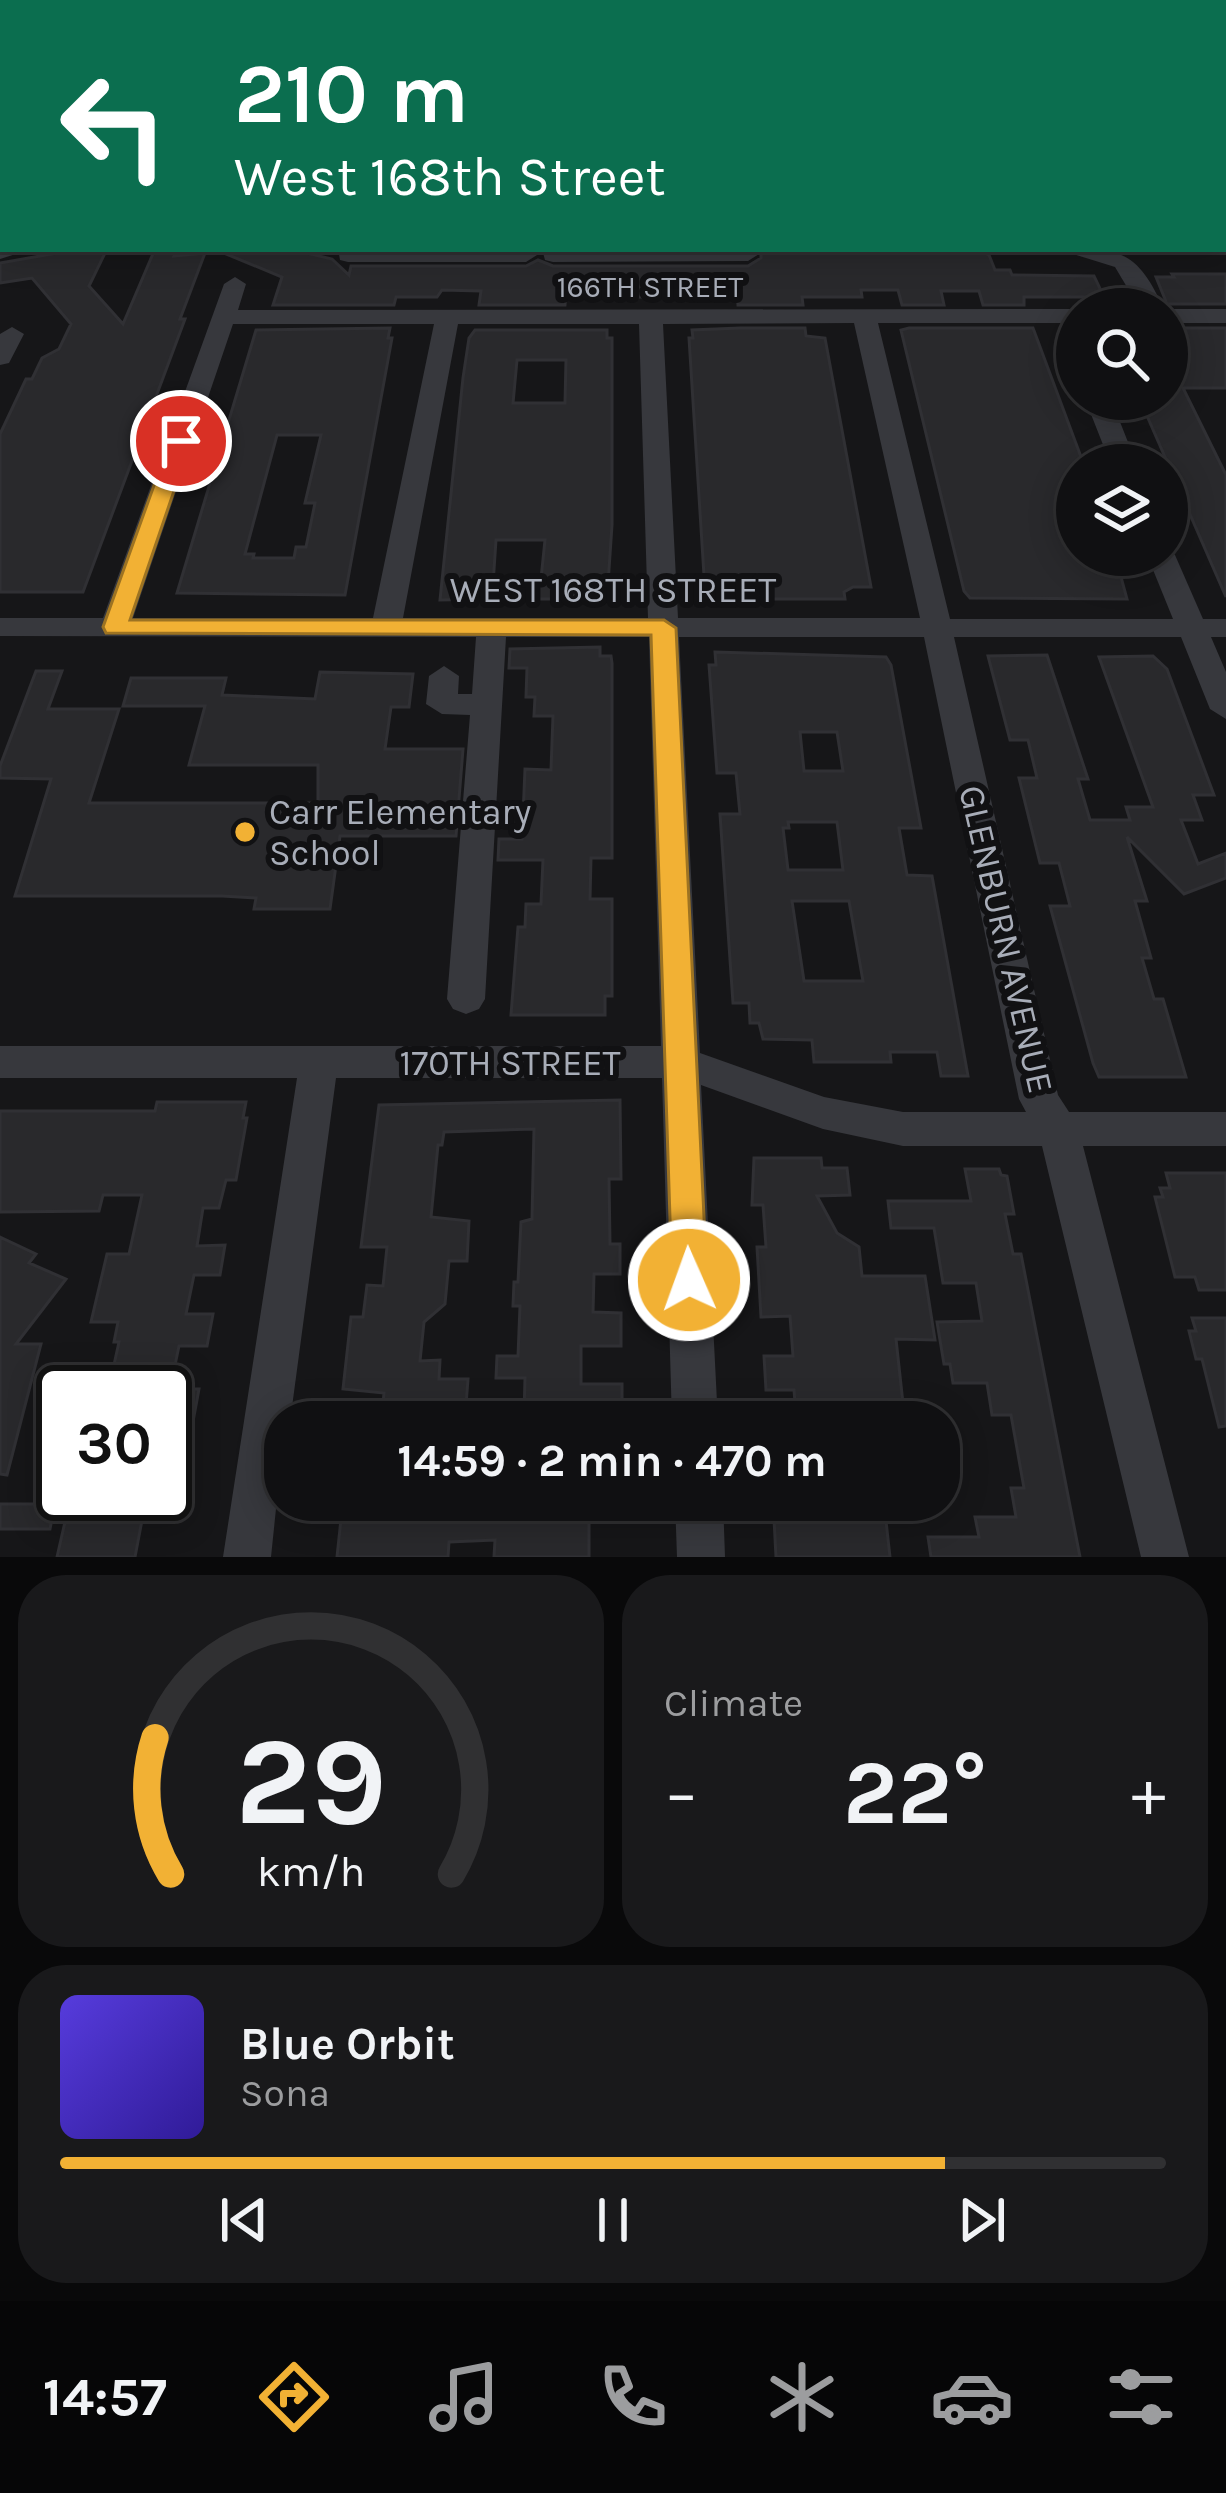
<!DOCTYPE html>
<meta charset="utf-8">
<style>
:root{--surface:#101012;--page:#19191b;--text:#f1f3f6;--muted:#9c9d9f;--line:#303032;--accent:#f2b134}
body{margin:0;font-family:Karla,sans-serif;background:var(--page);color:var(--text);height:100vh;display:flex;flex-direction:column;font-size:45px;white-space:nowrap}
*{box-sizing:border-box;margin:0}
p{font-size:39px;color:var(--muted)}
.icon{flex:none;width:66px;height:66px;fill:none;stroke:currentColor;stroke-width:2;stroke-linecap:round;stroke-linejoin:round}
.map{position:relative;height:1557px;overflow:hidden}
.side{display:flex;flex-direction:column;gap:18px;padding:18px;background:#09090a;flex:1}
.side>*{flex:none}
.top-card{position:absolute;left:0px;top:0px;width:1227px;height:252px;box-shadow:0 6px 30px #0003,0 0 0 3px var(--line);background:#0b6e4f;color:#fff;overflow:hidden}
.tools{position:absolute;left:1056px;top:288px;display:grid;gap:24px}
.tools a{display:grid;place-items:center;width:132px;height:132px;border-radius:50%;background:var(--surface);box-shadow:0 6px 30px #0003,0 0 0 3px var(--line);font-size:60px}
.speed{position:absolute;left:36px;top:1365px;display:flex;gap:24px;font-size:60px;font-weight:700;text-align:center}
.speed>*{display:grid;place-content:center;width:156px;height:156px;border-radius:50%;background:var(--surface);box-shadow:0 6px 30px #0003,0 0 0 3px var(--line);line-height:1}
.speed .limit{border:6px solid #111;border-radius:18px;background:#fff;color:#111}
.pin{position:absolute;display:grid;place-items:center;width:102px;height:102px;color:#fff;margin:-51px;border:6px solid #fff;border-radius:50%;box-shadow:0 3px 12px #0007}
.me{position:absolute;width:132px;margin:-66px;rotate:358deg;stroke-linejoin:round;filter:drop-shadow(0 0 9px #0008)}
.turn{display:flex;align-items:center;gap:42px;height:252px;padding:0 36px;font-size:54px}
.turn .icon{width:156px;height:156px;stroke-width:2.5}
.turn b{display:block;font-size:84px;line-height:102px}
.big{font-size:90px;font-weight:700;line-height:1.1}
.side .card{flex:1;display:flex;flex-direction:column;justify-content:center;gap:18px;min-width:0;padding:0 42px;border-radius:48px;background:var(--page)}
.side .dial{align-items:center;gap:0}
.dial svg{height:312px;overflow:visible;fill:none;stroke:var(--line);stroke-width:7;stroke-linecap:round;text-anchor:middle}
.dial text{fill:var(--text);stroke:none}
.song{display:flex;align-items:center;gap:36px}
.cover{width:144px;height:144px;border-radius:18px;background:linear-gradient(135deg,hsl(250 70% 55%),hsl(250 70% 35%))}
.played{height:12px;border-radius:6px;background:linear-gradient(90deg,var(--accent) 80%,var(--line) 80%)}
.keys{display:flex;justify-content:space-around;direction:ltr}
.heat{display:flex;justify-content:space-between;align-items:center;font-size:66px;direction:ltr}
.side .tiles{flex:1;display:grid;gap:18px;grid-template-columns:1fr 1fr}
.card:last-child{grid-column:span 2}
.trip{position:absolute;left:264px;top:1401px;width:696px;height:120px;border-radius:48px;background:var(--surface);box-shadow:0 6px 30px #0003,0 0 0 3px var(--line);font-weight:700;line-height:120px;text-align:center}
.menu{display:flex;height:192px;justify-content:space-around;align-items:center;background:#060607;color:var(--muted)}
.menu .icon{width:84px;height:84px}
.menu .on{color:var(--accent)}
.menu b{font-size:54px;color:var(--text)}
.map>svg:first-child{display:block}
</style>
<div class="map">
<svg width="1226" height="1557" viewBox="0 0 1226 1557">
<rect width="100%" height="100%" fill="#161618"/>
<path fill="#1c231d" d="M0 0H359L365 3H3L0 210Z"/>
<path fill="#29292c" stroke="#303034" stroke-width="3" fill-rule="evenodd" d="M80 249H107L89 286 123 324 155 249H177L174 256 205 253 180 319H185L83 592H0V434L26 379H32L42 358 59 349 71 324 32 278 0 283V263Z
M214 249H290L332 259 349 275 351 266H526L538 260 553 266H748L761 258V249L979 250 989 255 995 270H1010L1012 275 1094 276 1104 297H1024V305H983L979 291H941L944 305H902L898 290H861L862 297H802L803 305H738L737 291H694L695 297H609V291H566L565 305H479L481 291 442 290 437 297H396L394 305H273L282 277Z
M1172 274H1226V304H1167L1156 277H1174Z
M390 328 388 338H392L345 595 177 593 256 330ZM277 435H321L305 503H315L306 547H296L294 558H253L254 554H245Z
M740 328H805L806 336 825 338 871 587H853L844 592 845 599H710L705 591 689 338H693L692 330Z
M909 328H1033L1084 465H1077V555H1115L1127 599 970 598 964 591 901 330Z
M1167 328H1226V388H1183L1226 475V597L1141 402 1167 399Z
M475 330H607V338H612V525L607 599H533L534 578 541 579 545 540H496L492 599 440 600 463 378 469 338ZM517 360H566L565 403H513Z
M600 647V656H611L612 663V858H591L590 899H612V996H605V1015H511L518 927H525L526 904H541L543 860H498L499 839H522L525 769 551 770 553 716H534L535 697H526L527 668H509L510 649Z
M715 652 886 657 891 665 921 828H899L907 875 932 876 968 1076H941L937 1052H890L891 1062H814L812 1040 763 1039 759 1023H750L749 1003H733L720 814H740L736 773H717L709 665H716ZM800 732H837L843 771H804ZM788 822H837L843 870H788L783 828H789ZM792 901H849L863 981H804Z
M1047 655 1088 779H1078L1090 820H1130L1126 807H1153L1099 657 1153 656 1167 669 1214 795H1193L1202 820H1181L1198 864 1226 853V878L1184 894 1127 837 1147 901H1135L1151 958H1142L1154 999H1163L1186 1077H1099L1093 1063 1050 906H1070L1059 863H1040L1019 778H1037L1028 740H1010L988 656Z
M36 671H62L48 709H119L89 803H318V765H189L205 706H123L131 678H226L222 695 315 699 320 672 413 674 409 707H391L385 749H463L456 836H340L330 909H254L256 898 222 896H15L51 779 0 778V766Z
M620 1100 621 1179H609L610 1244H620V1274H594L593 1312 621 1313V1346H581V1384H622V1419L565 1422V1415L524 1414 525 1378H496L497 1356H518L520 1306H513L514 1282H518L521 1222 532 1219 534 1129 444 1132 442 1145H438L431 1217 469 1221 467 1261H449L445 1304 424 1322 420 1361 440 1360 439 1379H468L465 1418 391 1419 382 1414 384 1393 343 1389 351 1317H363L367 1285 383 1286 387 1247H361L379 1105Z
M157 1102H246L243 1118H247L236 1180H226L219 1208H203L197 1246 225 1245 220 1275H194L186 1314H213L207 1346H179L170 1389H199L185 1465H165V1392H108L119 1342H114L118 1322H91L107 1254H129L142 1195H103L99 1211 0 1212V1111H155Z
M754 1158H821L822 1168H847L850 1195 817 1196 837 1233 859 1247 862 1276H925L935 1340 896 1339 905 1422 796 1415 794 1390H766L764 1356H793L790 1316 761 1317 757 1247H766L763 1205H752Z
M965 1169H999L1001 1175 1007 1176 1014 1214H1005L1013 1254H1021L1080 1557H931L928 1537H979L975 1517H1016L1011 1488H1024L1011 1415H992L987 1383H953L950 1364H944L937 1322 982 1321 976 1283H943L934 1228H891L888 1201H971Z
M1166 1173H1226V1290H1199L1195 1277H1175L1155 1197H1163L1160 1188H1170Z
M0 1237 36 1254 29 1263 66 1279 16 1344H41L7 1475 0 1474Z
M1192 1318H1226V1426L1219 1427 1202 1359H1196L1189 1331H1196Z
M102 1494H147L135 1557H57L67 1513H97Z
M343 1500H589V1557H494L495 1540 449 1542 448 1557H337Z
M773 1500H811L812 1515H830L831 1521H886L890 1557H776Z
M0 1504H55L50 1529H0Z"/>
<g fill="none" stroke-linecap="round" stroke-linejoin="round">
<path fill="#37383d" fill-rule="evenodd" d="M559 0H578L580 3H561Z
M586 0H605L607 3H588Z
M1224 5H1226V15H1224Z
M1224 62H1226V74H1224Z
M1224 172H1226V184H1224Z
M0 245 3 249H32L0 259Z
M338 249H529L537 255 526 262H348L340 260Z
M542 249H755L759 254 748 261 553 262 545 260Z
M1057 249C1120 249 1136 248 1164 309H1140L1115 267Z
M235 277 246 284 238 310 1077 309V323H878L950 619H1173L1147 555H1167V548L1175 555 1203 619H1226V637H1211L1226 672V719L1210 709 1181 637H954L1058 1095 1069 1112H1226V1146H1083L1189 1557H1141L1042 1146H903L823 1129 701 1085 718 1422H672L662 1078H336L290 1422H285L271 1557H223L297 1078H0V1046H661L649 637H506L485 999 479 1009 466 1014 453 1009 447 999 470 715 442 714 426 704 429 676 444 666 459 676 458 694H472L476 637 0 636V618H103L224 284ZM854 323 920 618H678L663 324ZM233 324H434L373 618H133ZM458 324H639L648 618H403ZM679 637H924L1019 1099 1026 1112H903L824 1097 700 1053Z
M1167 309H1226V323H1167Z
M12 327 24 334 9 363 0 365V334Z
M1085 399H1111L1137 465H1111Z
M675 1500H723L725 1557H677Z"/>
<path fill="#53555c" fill-rule="evenodd" d="M1224 25H1226V37H1224Z
M3 215V231L0 232V216Z"/>
</g>
<path fill="#f2b134" stroke="#9d7322" stroke-width="3" d="M181 434 191 441 130 620H664L676 628 707 1280 702 1291 689 1296 677 1291 672 1280 651 635 106 633 103 627 170 441Z"/>
<circle fill="#f2b134" stroke="#111113" stroke-width="4.5" cx="245" cy="832" r="12"/>
<g text-anchor="middle" stroke-width="12" stroke-linejoin="round" paint-order="stroke">
<g font-size="30" fill="#a8adb8" stroke="#111113">
<text x="650" y="297">166TH STREET</text>
</g>
<g font-size="36" fill="#a8adb8" stroke="#111113">
<text x="613" y="602">WEST 168TH STREET</text>
<text transform="translate(1007 939) rotate(77)" y="13">GLENBURN AVENUE</text>
<text x="510" y="1075">170TH STREET</text>
</g>
<g font-size="36" fill="#a8adb8" stroke="#111113" text-anchor="start">
<text x="269" y="824">Carr Elementary<tspan x="269" dy="41">School</tspan></text>
</g>
</g>
</svg>
<div class="tools">
<a><svg class="icon" aria-label="search" viewBox="0 0 24 24"><circle cx="10" cy="10" r="6"/><path d="M15 15l6 6"/></svg></a>
<a><svg class="icon" aria-label="layers" viewBox="0 0 24 24"><path d="M12 4l9 5-9 5-9-5zM3 14l9 5 9-5"/></svg></a>
</div>
<div class="speed"><div class="limit">30</div></div>
<div class="pin" style="left:181px;top:441px;background:#d93025"><svg class="icon" aria-label="arrive" viewBox="0 0 24 24"><path d="M6 21V4h12l-3 4 3 4H6"/></svg></div>
<svg class="me" style="left:689px;top:1280px" viewBox="-20 -20 40 40"><circle r="17" fill="#f2b134" stroke="#fff" stroke-width="3"/><path d="M0-11L8 9 0 5-8 9z" fill="#fff"/></svg>
<div class="trip">14:59 · 2 min · 470 m</div>
<div class="top-card">
<div class="turn"><svg class="icon" aria-label="left" viewBox="0 0 24 24"><path d="M17 20v-9H6M10 6l-5 5 5 5"/></svg><div><b>210 m</b>West 168th Street</div></div>
</div>
</div>
<section class="side">
<div class="tiles">
<div class="card dial"><svg viewBox="0 0 100 80">
<path d="M14 69A42 42 0 1 1 86 69"/>
<path d="M14 69A42 42 0 0 1 10 34" stroke="#f2b134"/>
<text x="50" y="56" font-size="32" font-weight="700">29</text>
<text x="50" y="72" font-size="11">km/h</text>
</svg></div>
<div class="card"><p>Climate</p>
<div class="heat"><a>−</a><b class="big">22°</b><a>+</a></div>
</div>
<div class="card">
<div class="song"><i class="cover"></i><div><b>Blue Orbit</b><p>Sona</p></div></div>
<div class="played"></div>
<div class="keys"><svg class="icon" aria-label="previous" viewBox="0 0 24 24"><path d="M18 5L8 12l10 7zM5 5v14"/></svg><svg class="icon" aria-label="pause" viewBox="0 0 24 24"><path d="M8 5v14M16 5v14"/></svg><svg class="icon" aria-label="next" viewBox="0 0 24 24"><path d="M6 5l10 7-10 7zM19 5v14"/></svg></div>
</div>
</div>
</section>
<nav class="menu">
<b>14:57</b>
<svg class="icon on" aria-label="directions" viewBox="0 0 24 24"><path d="M12 3l9 9-9 9-9-9zM9 14v-3h6M13 9l2 2-2 2"/></svg>
<svg class="icon" aria-label="music" viewBox="0 0 24 24"><path d="M9 18V5l10-2v13"/><circle cx="6" cy="18" r="3"/><circle cx="16" cy="16" r="3"/></svg>
<svg class="icon" aria-label="phone" viewBox="0 0 24 24"><path d="M5 4h4l2 5-3 2q2 4 5 5l2-3 5 2v4C11 20 4 13 5 4z"/></svg>
<svg class="icon" aria-label="climate" viewBox="0 0 24 24"><path d="M12 3v18M4 7l16 10M4 17L20 7"/></svg>
<svg class="icon" aria-label="car" viewBox="0 0 24 24"><path d="M5 17H2v-5l4-1 3-4h7l3 4 3 1v5h-3M9 17h6M6 11h13"/><circle cx="7" cy="17" r="2"/><circle cx="17" cy="17" r="2"/></svg>
<svg class="icon" aria-label="filters" viewBox="0 0 24 24"><path d="M4 7h16M4 17h16"/><circle cx="9" cy="7" r="2"/><circle cx="15" cy="17" r="2"/></svg>
</nav>
